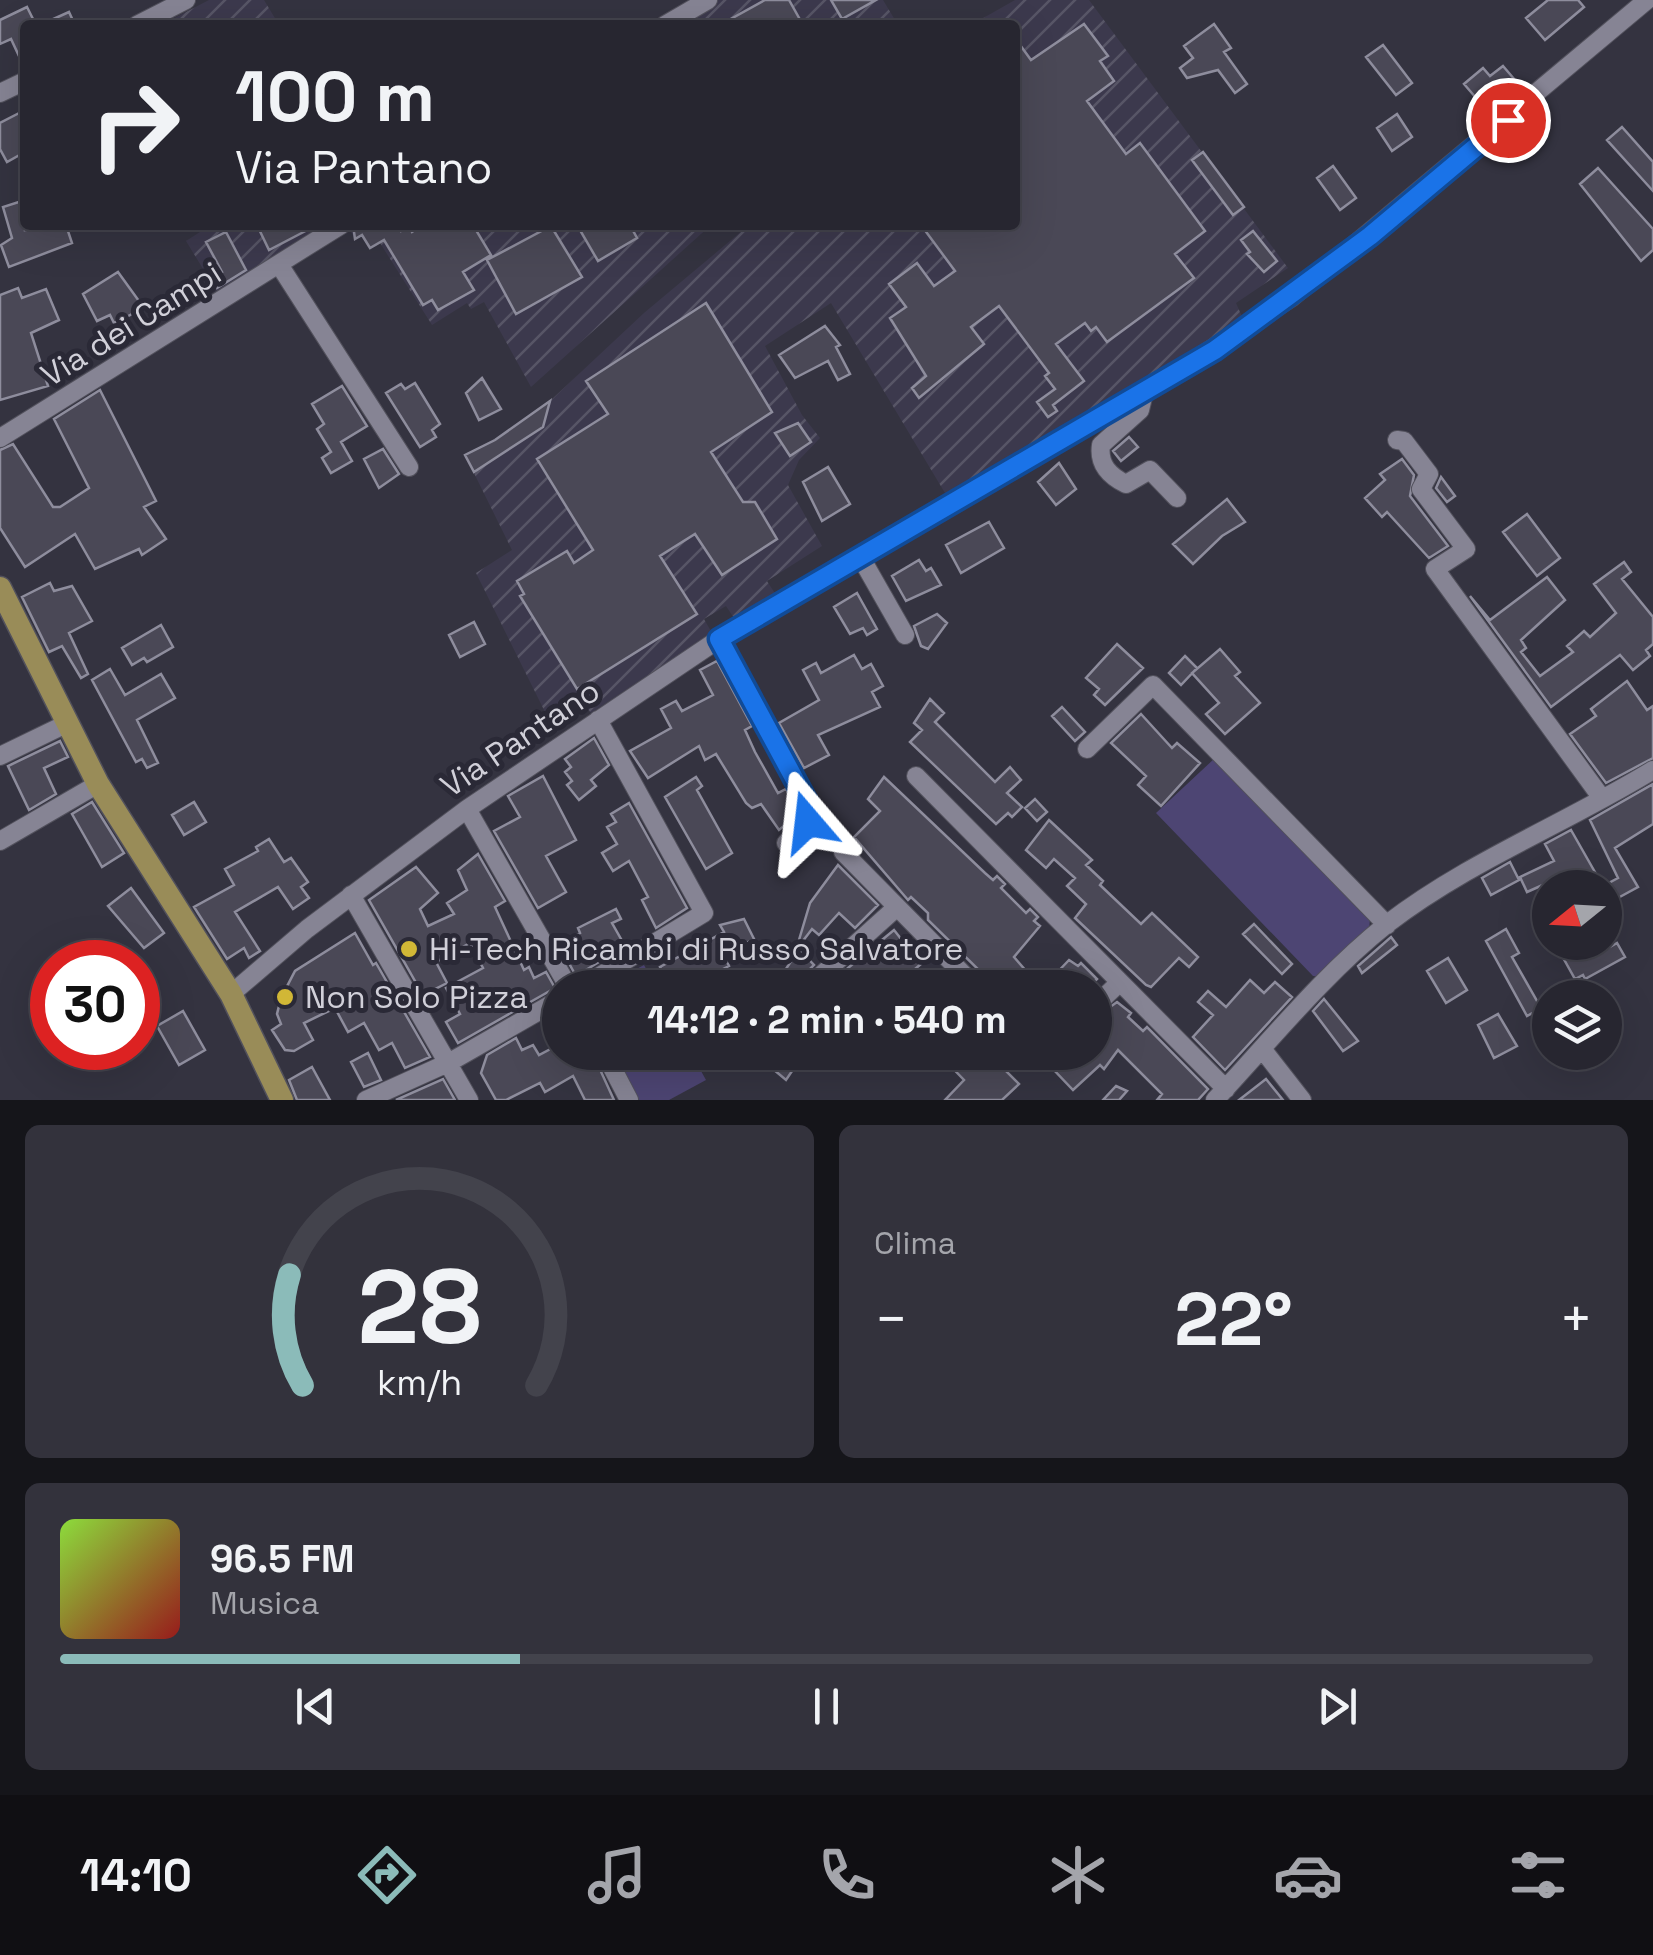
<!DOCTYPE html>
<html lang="it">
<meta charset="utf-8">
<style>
:root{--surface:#272630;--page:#33323c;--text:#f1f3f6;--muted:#a4a5ab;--line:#43434c;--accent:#8bbbb9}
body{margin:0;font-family:"Space Grotesk",sans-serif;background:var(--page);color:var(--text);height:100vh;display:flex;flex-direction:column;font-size:38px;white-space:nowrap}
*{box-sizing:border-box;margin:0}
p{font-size:32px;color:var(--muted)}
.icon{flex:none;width:55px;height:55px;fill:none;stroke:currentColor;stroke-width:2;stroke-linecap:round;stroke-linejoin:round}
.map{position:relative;height:1100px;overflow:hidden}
.sheet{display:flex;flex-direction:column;gap:25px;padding:25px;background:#15151a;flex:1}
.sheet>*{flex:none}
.hud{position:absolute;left:20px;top:20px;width:1000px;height:210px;border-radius:10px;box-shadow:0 10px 40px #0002,0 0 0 2px var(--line);background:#272630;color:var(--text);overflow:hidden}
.needle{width:65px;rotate:252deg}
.fabs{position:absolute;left:1532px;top:870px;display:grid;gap:20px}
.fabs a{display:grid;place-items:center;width:90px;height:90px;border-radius:50%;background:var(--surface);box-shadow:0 10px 40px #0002,0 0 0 2px var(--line);font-size:50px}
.speed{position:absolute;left:30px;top:940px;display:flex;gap:20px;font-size:50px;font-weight:700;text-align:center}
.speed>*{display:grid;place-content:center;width:130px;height:130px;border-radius:50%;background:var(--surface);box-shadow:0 10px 40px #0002,0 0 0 2px var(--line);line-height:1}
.speed .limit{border:15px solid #d22;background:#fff;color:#111}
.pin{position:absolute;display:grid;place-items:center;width:85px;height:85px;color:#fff;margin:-42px;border:5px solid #fff;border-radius:50%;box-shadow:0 2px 10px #0007}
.me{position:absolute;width:110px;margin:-55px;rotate:343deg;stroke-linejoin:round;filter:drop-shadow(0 0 8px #0008)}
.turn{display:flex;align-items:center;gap:35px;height:210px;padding:0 50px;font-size:45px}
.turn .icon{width:130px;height:130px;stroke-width:2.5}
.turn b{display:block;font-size:70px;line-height:85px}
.big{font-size:75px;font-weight:600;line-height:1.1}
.sheet .widget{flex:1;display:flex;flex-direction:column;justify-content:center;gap:15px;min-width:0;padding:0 35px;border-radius:15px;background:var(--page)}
.sheet .dial{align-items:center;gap:0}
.dial svg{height:260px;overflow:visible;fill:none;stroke:var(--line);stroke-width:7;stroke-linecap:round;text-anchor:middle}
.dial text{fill:var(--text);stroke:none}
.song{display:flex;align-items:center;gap:30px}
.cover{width:120px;height:120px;border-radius:15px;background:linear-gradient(135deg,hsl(90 70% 55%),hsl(0 70% 35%))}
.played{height:10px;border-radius:5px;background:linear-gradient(90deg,var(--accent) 30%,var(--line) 30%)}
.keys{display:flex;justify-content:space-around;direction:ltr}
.heat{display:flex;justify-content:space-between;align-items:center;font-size:55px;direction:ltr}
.sheet .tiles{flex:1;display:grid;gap:25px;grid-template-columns:1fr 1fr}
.widget:last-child{grid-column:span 2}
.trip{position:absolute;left:542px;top:970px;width:570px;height:100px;border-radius:50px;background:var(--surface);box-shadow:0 10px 40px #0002,0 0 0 2px var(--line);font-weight:600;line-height:100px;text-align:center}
.dock{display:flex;height:160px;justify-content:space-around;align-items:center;background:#100f13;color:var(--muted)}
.dock .icon{width:70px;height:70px}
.dock .active{color:var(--accent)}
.dock b{font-size:45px;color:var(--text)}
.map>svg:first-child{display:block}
</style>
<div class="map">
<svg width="1653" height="1100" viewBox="0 0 1653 1100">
<defs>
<pattern id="industrial-furrows" width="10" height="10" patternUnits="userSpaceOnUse" patternTransform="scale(2.5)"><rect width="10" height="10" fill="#3c394d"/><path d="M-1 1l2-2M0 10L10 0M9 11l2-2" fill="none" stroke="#575566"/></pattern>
</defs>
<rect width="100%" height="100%" fill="#343340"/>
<path fill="url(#industrial-furrows)" d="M209 0H264L279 25H161Z
M716 0H883L898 25H674Z
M1015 0H1089L1288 268 1236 303 1243 319 948 498 831 303 765 346 802 415 820 438 799 460 788 485 822 546 767 581 776 595 736 621 726 606 704 619 712 633 591 713 579 698 546 714 476 573 512 550 465 455 495 441 550 401 644 313 749 225H1015V25H971Z
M211 225H336L219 295 186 241Z
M347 225H711L531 387 484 302 471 309 467 303 432 325 380 243 370 248 362 235 355 239Z"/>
<path fill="#4d4573" d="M1215 758 1370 919 1369 930 1324 977 1313 976 1156 813Z
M644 965 656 987H603Z
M611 1053H691L706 1080 669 1100H636Z"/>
<path fill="#4a4856" stroke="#8e8d9d" stroke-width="2.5" d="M765 0H789L803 25H720Z
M831 0H876L842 19Z
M1548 0H1578L1584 7 1545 40 1526 18Z
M27 7 36 25H25V69L11 39 0 44V20Z
M69 12 75 25H40Z
M1084 24 1108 56 1100 61 1114 81 1087 101 1126 154 1140 143 1205 231 1175 254 1194 278 1107 342 1096 327 1091 331 1085 323 1056 344 1084 381 1053 405 1057 411 1048 417 1037 402 1055 389 1045 376 1049 373 999 306 971 327 984 344 919 398 912 388 926 376 890 318 906 307 889 284 917 263 934 286 955 271 921 225H1015V38L1031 60Z
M1214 24 1231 48 1224 52 1247 84 1235 93 1218 70 1187 78 1180 68 1193 58 1184 46Z
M1383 45 1412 83 1396 95 1366 57Z
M1503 66 1521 87 1490 114 1464 84 1483 68 1490 76Z
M25 110 23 153 7 162 0 149V123Z
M1397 114 1412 137 1392 151 1377 128Z
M1622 127 1653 162V191L1607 140Z
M1203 152 1244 207 1233 215 1192 160Z
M1333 166 1356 198 1340 210 1317 178Z
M1598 168 1653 229V250L1641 261 1580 184Z
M25 200V230L66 225 72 243 9 267 1 245 12 238 3 207Z
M257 225H317L269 250Z
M353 225H398L401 231 409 226 412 232 423 225H473L491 255 463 272 474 290 438 310 432 300 423 305 384 240 370 248 362 235 355 239Z
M577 225H630L637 238 598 261Z
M551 226 582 277 516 314 487 260Z
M1253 231 1277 261 1264 272 1247 254 1250 252 1241 240Z
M226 232 246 270 217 288 211 278 222 272 206 242Z
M118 272 144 308 114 323 110 315 97 321 83 294Z
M18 288 22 298 46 289 59 320 31 333 48 386 0 400V295Z
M706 303 772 412 711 452 743 502H755L777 539 722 575 695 534 660 556 697 614 577 689 520 596 524 594 517 581 567 551 574 563 593 550 537 459 608 414 586 381Z
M825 326 840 345 836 347 850 374 838 380 828 361 795 378 779 355Z
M482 378 501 409 479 420 466 393Z
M415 383 440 424 432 430 436 437 420 447 386 393 401 384 405 389Z
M342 386 367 426 341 442 352 461 331 473 322 458 331 452 317 429 324 424 312 404Z
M100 390 156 501 144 507 166 539 142 555 139 549 95 569 75 534 25 567 0 528V450L13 444 53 507H60L89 488 54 419Z
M550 401 543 427 474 472 465 455 495 440Z
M798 423 811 442 790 456 775 433Z
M1129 437 1138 447 1121 461 1113 451Z
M383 449 399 474 379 488 364 459Z
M1402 459 1414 475 1410 496 1448 546 1429 558 1387 512 1382 517 1365 498 1385 480 1380 474Z
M1059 463 1076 489 1056 505 1038 482Z
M828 467 850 504 822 521 803 482Z
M1441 477 1455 496 1447 502 1436 488Z
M1227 499 1245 522 1222 536 1193 564 1173 544Z
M1527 514 1560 558 1537 576 1503 532Z
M989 522 1004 548 961 573 946 545Z
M919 560 926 571 931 568 941 585 906 601 892 576Z
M1624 562 1631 572 1622 579 1653 617V644L1646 650 1650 656 1633 670 1620 655 1551 707 1470 596 1490 620 1547 577 1565 600 1521 640 1526 648 1521 652 1540 676 1573 652 1567 646 1584 631 1590 637 1616 613 1594 584Z
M50 583 54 591 72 586 92 621 69 633 88 674 81 678 62 646 49 652 22 597Z
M857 593 877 629 867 635 863 628 850 634 834 607Z
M937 614 947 623 928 649 921 646 914 626Z
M474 622 485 644 460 657 449 635Z
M161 625 173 647 147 662 144 658 132 665 122 648Z
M1117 644 1143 668 1105 705 1094 695 1099 689 1086 678Z
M1220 649 1240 672 1235 676 1260 703 1225 734 1206 714 1219 703 1192 673Z
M854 655 862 669 871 664 883 686 872 692 880 707 818 735 829 755 804 768 779 723 819 700 803 670 816 663 821 673Z
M1185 656 1197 668 1181 685 1169 673Z
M717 661 752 726 745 730 755 752 778 793 786 789 796 807V816L779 830 761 804 752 808 746 803 716 754 705 760 699 746 648 778 630 751 671 728 661 709 676 701 682 711 713 695 700 670Z
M110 669 125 695 161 674 175 698 137 720 158 763 147 768 142 759 136 762 92 680Z
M1627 681 1647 710 1653 706V758L1606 783 1570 734 1596 716 1591 709Z
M930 699 944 713 935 722 995 782 1010 767 1021 780 1007 793 1022 807 1012 817 1008 813 996 824 910 742 922 730 914 723Z
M1062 707 1085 732 1075 741 1052 716Z
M1141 714 1172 748 1177 743 1200 763 1161 806 1138 785 1146 776 1111 743Z
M594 738 609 765 591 780 596 786 579 800 567 785 572 781 565 772 571 767 565 759Z
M60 741 68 757 44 768 56 794 29 810 8 766Z
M543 776 576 840 546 856 566 892 538 908 494 831 520 817 508 796Z
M696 777 702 786 697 790 732 853 706 869 665 797Z
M884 777 985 873 993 880 997 876 1005 884 1001 888 1026 913 1030 909 1038 917 1034 921 1040 926 1014 957 1041 988H997L928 920V913L911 897 908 900 854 837 880 811 868 799Z
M1653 784V824L1615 848 1638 887 1605 905V885L1618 878 1590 820Z
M1035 799 1047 812 1037 821 1025 808Z
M92 802 124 853 102 867 72 814Z
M194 802 206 822 184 835 172 815Z
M629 803 687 908 656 928 642 900 648 897 629 861 613 871 602 853 617 844 607 827 616 822 611 814Z
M1049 820 1092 860 1086 865 1103 881 1100 885 1141 924 1152 913 1198 957 1189 967 1179 958 1151 987 1146 985 1075 918 1086 904 1067 886 1075 878 1054 859 1046 868 1026 850Z
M1571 830 1604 888H1569L1563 876 1527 892 1520 877 1554 861 1545 844Z
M269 839 284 862 291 858 308 882 301 887 309 898 293 909 278 887 235 912 260 951 249 958 244 948 227 959 194 907 234 885 225 869 258 851 256 847Z
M478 854 505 901 495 907 524 970 529 967 534 978 546 972 555 988 458 1043 446 1022 460 1014 446 988 483 968 470 943 436 962 447 983 423 995 369 900 416 867 438 893 420 909 428 926 454 914 447 903 467 890 458 870Z
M1510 862 1519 880 1491 895 1482 878Z
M838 865 878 905 855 928 839 913 819 935 812 929 796 950 810 903Z
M131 888 164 933 144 948 108 906Z
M616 909 621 919 612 923 625 946 576 976 559 945 580 933 578 928Z
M744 919 754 939 740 946 743 952 726 960 729 966 721 970 727 981 713 988H671L660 967 724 932 720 925Z
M1254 924 1292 964 1282 974 1243 934Z
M1506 929 1519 953 1512 957 1541 1008 1527 1016 1486 941Z
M894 930 921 964 915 969 929 988H850L858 980 848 968Z
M355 933 373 965 376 963 430 1057 405 1068 392 1043 379 1050 364 1023 348 1032 335 1008 304 1023 313 1040 294 1051 285 1050 272 1030 281 1024 277 1014 281 998 295 971Z
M1391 937 1397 945 1362 973 1358 966Z
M1581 942H1593L1599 953 1617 943 1625 957 1585 979 1583 975 1575 979 1561 954Z
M799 949 814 965 791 988 782 975Z
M1448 958 1467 990 1446 1003 1427 971Z
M1069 960 1078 966 1081 963 1097 979 1088 988H1058L1050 980Z
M1250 980 1264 993 1275 982 1292 997 1225 1070 1193 1037 1213 1015 1198 1002 1208 991 1226 1007Z
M1324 999 1358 1041 1343 1051 1313 1011Z
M1117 1002 1131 1013 1128 1017 1143 1031 1147 1027 1208 1089 1198 1100H1157L1162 1094 1118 1050 1104 1069 1100 1065 1073 1090 1053 1069 1070 1052H1095V1018Z
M183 1011 205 1050 179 1065 157 1026Z
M1498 1014 1517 1046 1494 1058 1478 1025Z
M516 1038 522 1050 533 1045 539 1055 560 1044V1052H592L614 1100H585L573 1076 545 1092 540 1083 506 1100H496L481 1073 487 1055Z
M780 1052H805L786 1080 773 1069 777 1064 773 1060Z
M937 1052H987L1019 1084 1002 1100H945L964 1080Z
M368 1053 381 1080 364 1087 351 1062Z
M312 1067 330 1100H297L289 1080Z
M443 1079 455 1100H396Z
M1266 1079 1283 1100H1239Z
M1116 1086 1127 1091 1119 1100H1103Z"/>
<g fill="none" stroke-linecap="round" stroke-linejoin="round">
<g stroke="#52515c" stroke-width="20">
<path id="minor" d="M137 25 186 0
M665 25 708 0
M0 93 25 81
M280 266 409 467
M1144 393 1140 410 1101 445C1098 465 1110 476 1126 484L1150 470 1177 498
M0 438 341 225
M1397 440 1404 441 1429 474 1421 489 1466 549 1435 569 1601 797
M860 556 905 635
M719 639 809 804 808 822 786 843
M1087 749 1153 685 1387 925
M0 756 68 723
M916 776 1226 1089
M467 809 569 988
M0 841 98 784
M843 852 977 988
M351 895 469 1100
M580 988 704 913 598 720
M807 988 897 907
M231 994 307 929 467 809 719 639 1144 393 1292 297 1647 0
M1095 1006 1120 982
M1263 1050 1302 1100
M604 1052 629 1100
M1041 1052H1048
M366 1100 450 1062 560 999
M1215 1100C1270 1041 1324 974 1387 924 1469 861 1565 824 1653 770"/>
</g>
<g stroke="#52515c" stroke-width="25">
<path id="major" d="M0 588 98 784 231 994 282 1100"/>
</g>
<use href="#minor" stroke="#868494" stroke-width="18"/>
<use href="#major" stroke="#998c58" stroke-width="22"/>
</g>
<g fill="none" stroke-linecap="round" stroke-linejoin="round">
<g stroke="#114b97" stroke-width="25">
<path id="route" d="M808 822V804L719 639 1215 350 1370 236 1508 120"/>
</g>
<use href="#route" stroke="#1a73e8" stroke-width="18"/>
</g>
<g fill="#d1b736" stroke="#2a2936" stroke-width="4">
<circle cx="409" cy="949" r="10"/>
<circle cx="285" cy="997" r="10"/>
</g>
<g text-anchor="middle" stroke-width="10" stroke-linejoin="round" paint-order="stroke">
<g font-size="32" fill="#d1d0d9" stroke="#2a2936">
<text transform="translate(131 324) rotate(-32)" y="11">Via dei Campi</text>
<text transform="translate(520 738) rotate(-34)" y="11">Via Pantano</text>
</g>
<g font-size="32" fill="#d1d0d9" stroke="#2a2936" text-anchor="start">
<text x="429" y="960">Hi-Tech Ricambi di Russo Salvatore</text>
<text x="305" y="1008">Non Solo Pizza</text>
</g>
</g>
</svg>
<div class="fabs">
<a><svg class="needle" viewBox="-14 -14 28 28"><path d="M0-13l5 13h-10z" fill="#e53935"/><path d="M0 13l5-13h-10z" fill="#a4a5ab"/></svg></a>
<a><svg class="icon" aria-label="layers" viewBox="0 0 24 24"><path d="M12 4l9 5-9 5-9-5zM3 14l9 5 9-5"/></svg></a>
</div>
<div class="speed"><div class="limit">30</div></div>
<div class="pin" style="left:1508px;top:120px;background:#d93025"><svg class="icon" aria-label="arrive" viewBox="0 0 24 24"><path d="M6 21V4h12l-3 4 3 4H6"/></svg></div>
<svg class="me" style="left:808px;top:822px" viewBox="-20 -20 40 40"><path d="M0-17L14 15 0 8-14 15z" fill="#1a73e8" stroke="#fff" stroke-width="4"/></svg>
<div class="trip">14:12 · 2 min · 540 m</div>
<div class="hud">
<div class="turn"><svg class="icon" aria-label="right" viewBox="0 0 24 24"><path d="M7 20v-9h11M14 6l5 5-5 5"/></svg><div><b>100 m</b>Via Pantano</div></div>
</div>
</div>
<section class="sheet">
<div class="tiles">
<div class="widget dial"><svg viewBox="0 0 100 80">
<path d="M14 69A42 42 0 1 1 86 69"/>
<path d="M14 69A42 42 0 0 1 10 35" stroke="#8bbbb9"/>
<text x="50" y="56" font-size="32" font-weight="700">28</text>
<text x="50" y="72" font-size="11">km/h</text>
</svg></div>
<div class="widget"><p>Clima</p>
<div class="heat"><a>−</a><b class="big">22°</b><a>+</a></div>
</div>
<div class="widget">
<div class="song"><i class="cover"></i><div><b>96.5 FM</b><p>Musica</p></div></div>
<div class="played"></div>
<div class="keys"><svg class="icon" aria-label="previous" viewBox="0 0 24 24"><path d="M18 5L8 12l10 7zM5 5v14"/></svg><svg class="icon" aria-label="pause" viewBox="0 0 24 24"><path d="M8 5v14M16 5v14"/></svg><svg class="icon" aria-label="next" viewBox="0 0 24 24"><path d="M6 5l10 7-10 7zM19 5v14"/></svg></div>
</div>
</div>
</section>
<nav class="dock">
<b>14:10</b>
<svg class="icon active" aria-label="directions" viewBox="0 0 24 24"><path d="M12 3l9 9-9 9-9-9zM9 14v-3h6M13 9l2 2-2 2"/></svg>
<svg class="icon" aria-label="music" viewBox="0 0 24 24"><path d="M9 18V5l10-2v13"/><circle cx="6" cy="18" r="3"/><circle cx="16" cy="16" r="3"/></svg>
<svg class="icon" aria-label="phone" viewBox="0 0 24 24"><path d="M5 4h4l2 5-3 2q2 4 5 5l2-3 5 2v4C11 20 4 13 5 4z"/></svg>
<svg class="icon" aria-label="climate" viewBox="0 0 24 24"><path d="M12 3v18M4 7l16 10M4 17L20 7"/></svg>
<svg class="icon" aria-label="car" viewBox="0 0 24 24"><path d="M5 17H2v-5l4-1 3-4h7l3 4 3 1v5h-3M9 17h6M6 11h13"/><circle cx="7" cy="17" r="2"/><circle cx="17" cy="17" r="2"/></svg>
<svg class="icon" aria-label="filters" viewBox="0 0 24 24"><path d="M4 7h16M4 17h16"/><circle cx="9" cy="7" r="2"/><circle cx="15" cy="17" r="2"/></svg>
</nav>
